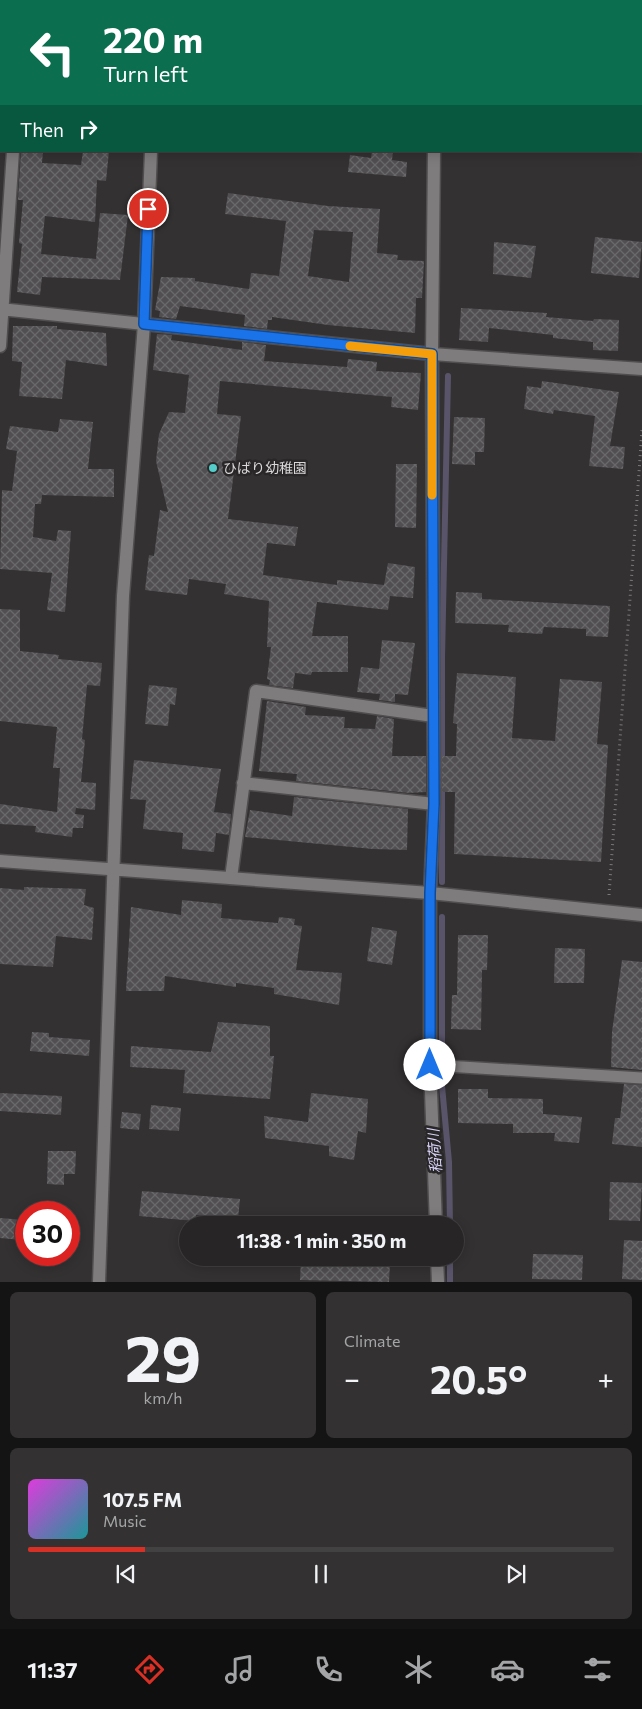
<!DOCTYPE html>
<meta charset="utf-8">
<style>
:root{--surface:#272526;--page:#333132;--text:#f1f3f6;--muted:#a4a5a7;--line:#434243;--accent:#d93025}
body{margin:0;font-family:Commissioner,"Noto Sans JP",sans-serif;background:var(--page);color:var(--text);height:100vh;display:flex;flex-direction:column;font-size:19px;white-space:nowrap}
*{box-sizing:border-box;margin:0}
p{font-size:16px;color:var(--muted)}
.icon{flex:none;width:28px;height:28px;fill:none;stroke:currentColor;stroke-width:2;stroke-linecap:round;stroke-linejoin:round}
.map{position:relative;height:1282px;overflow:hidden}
.details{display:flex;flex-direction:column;gap:10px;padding:10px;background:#151415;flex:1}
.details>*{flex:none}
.guide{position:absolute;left:0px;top:0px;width:642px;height:152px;box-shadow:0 2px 12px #0003,0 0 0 1px var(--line);background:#0b6e4f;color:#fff;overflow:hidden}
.speed{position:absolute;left:15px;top:1201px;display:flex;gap:10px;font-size:25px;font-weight:700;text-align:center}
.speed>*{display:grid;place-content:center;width:65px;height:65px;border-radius:50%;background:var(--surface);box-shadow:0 2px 12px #0003,0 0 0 1px var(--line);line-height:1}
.speed .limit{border:8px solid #d22;background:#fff;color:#111}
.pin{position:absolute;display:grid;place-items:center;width:42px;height:42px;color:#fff;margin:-21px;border:2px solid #fff;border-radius:50%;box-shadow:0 1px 5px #0007}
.me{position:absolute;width:55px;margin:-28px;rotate:0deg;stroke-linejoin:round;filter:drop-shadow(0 0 4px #0008)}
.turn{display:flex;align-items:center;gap:18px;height:105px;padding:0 20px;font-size:22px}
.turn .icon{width:65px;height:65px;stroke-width:2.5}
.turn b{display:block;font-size:35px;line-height:42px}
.then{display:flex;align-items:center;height:48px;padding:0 20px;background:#0003;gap:10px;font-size:19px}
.big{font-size:38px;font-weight:700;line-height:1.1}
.details .card{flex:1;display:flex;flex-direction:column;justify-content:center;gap:8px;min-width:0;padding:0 18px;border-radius:8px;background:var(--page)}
.details .dial{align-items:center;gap:0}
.dial b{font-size:65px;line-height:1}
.song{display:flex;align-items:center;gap:15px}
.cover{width:60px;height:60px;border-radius:8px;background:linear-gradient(135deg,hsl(300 70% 55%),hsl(180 70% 35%))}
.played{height:5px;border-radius:2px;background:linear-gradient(90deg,var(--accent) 20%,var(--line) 20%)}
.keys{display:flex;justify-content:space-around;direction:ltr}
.heat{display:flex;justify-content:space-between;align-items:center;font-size:28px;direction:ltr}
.details .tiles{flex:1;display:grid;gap:10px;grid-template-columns:1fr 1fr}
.card:last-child{grid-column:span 2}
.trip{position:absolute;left:179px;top:1216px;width:285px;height:50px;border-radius:25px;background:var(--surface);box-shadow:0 2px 12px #0003,0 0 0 1px var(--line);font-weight:700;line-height:50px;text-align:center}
.tabs{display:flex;height:80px;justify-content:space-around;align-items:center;background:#100f0f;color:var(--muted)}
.tabs .icon{width:35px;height:35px}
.tabs .on{color:var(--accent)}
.tabs b{font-size:22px;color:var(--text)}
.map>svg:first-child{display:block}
</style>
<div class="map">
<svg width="642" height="1282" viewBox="0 0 642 1282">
<defs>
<pattern id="building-cross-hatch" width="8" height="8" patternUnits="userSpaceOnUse" patternTransform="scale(1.25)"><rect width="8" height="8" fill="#514f52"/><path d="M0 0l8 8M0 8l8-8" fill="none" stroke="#69686a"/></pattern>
</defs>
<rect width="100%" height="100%" fill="#343132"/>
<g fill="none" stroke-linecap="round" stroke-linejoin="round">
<path stroke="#59546a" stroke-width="6" d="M442 882V658L448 376
M442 1048V917
M441 1075 449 1162 450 1225
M450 1258V1282"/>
</g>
<path fill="url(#building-cross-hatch)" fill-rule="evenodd" d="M21 151H43L42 163 81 165 83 151H109L106 181 97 180 95 222 45 216 41 254 96 259 100 213 128 215 120 280 42 277 40 295 17 292 22 244 19 243 23 200H18Z
M372 151H393L392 160 407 162 406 177 348 172 350 155 371 158Z
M228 193 328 206 380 209 377 253 398 255 397 260 424 261 422 298H416L415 333 328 325 272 317V320H268L267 329 244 326 245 315 180 306 176 319 159 317 160 311 155 310 161 277 195 278V281L249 289 251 273 279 276 286 221 225 214ZM314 230 353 232 349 282 308 276Z
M595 237 642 242 639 278 591 273Z
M494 242 536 246 531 278 493 274Z
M461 308 547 313 546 317 593 321 594 319 619 320 618 351 593 350V342L553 338V335L489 328 488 342 459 340Z
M13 326H57V329L106 333 107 366 66 360 62 399 19 396 22 362 12 361Z
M157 334 172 335 171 340 242 350V342L266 345 264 361 347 367 348 359 377 362 376 371 421 373 418 410 391 407 392 397 220 381 217 414 241 416 228 519 298 527 295 546 267 543 263 575 337 585V580L384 585 388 563 415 567 413 598 390 596 388 610 317 602 312 636H348V672H312L311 675 295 673 293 688 269 685 270 680 267 679 271 647H267L269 601 224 594 226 584 189 579 187 595 145 590 149 555 154 556 160 510 168 512 156 461 159 434 169 412 185 413 189 375 153 370Z
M542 381 619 392 610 446 625 447 623 469 589 466 595 416 554 410 553 414 524 409 527 386 541 388Z
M454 417 485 418 484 452H475V465L452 464Z
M60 419 93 422 88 469H114V497L42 495 41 504H35L33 537 56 541 58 530 71 531 65 612 47 610 52 573 0 569 2 490 12 491 17 451 6 449 10 426 58 432Z
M396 464H417L416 528 395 527Z
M456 592 482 593V599L610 606 608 637 586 636V629L544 627 542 634 508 632 509 625 455 623Z
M0 609 20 610V651L59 655 58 659 102 663 100 686 87 685 82 739 85 740 81 782 96 783 95 810 76 808 75 814 84 815 83 828H73L72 837 35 832 36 826 0 824V804L57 812 60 768H53L57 727 0 721Z
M382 640 415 643 408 695 395 694V702L379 700 380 694 357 692 361 667 379 669Z
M457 673 516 677 512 738 555 741 560 679 602 682 597 744 608 745 601 862 454 854 455 792H442V756H456L457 724 453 723Z
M149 685 177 688 175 705 170 704 168 726 145 724Z
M267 701 306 707 305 715 345 717 344 728 375 729 377 716 394 719 392 756H426V792L409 793 296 781 297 774 259 771Z
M134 760 221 769 214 812 231 814 229 835 216 833 214 852 182 849 183 833 143 829 146 800 130 799Z
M294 797 408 809 407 850 373 849 245 837 250 810 292 816Z
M24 887 86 889 84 905 94 908 92 940 56 936 53 967 0 964V888L24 890Z
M182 900 222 904 221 918 278 923 279 917 295 919 294 925 302 926 296 970 342 973 339 1005 274 994V988L236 983V987L165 976 164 991H126L131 907 181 915Z
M372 927 397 931 392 965 367 961Z
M458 935H488L487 970H482L481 1030 451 1029 452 995H457Z
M555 948 585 949 584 983H554Z
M622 960 642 962V1070L611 1067 612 1032Z
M218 1022 270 1026V1056H274L270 1099 183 1093 185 1070 130 1067 131 1046 211 1052Z
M32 1032 49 1033V1037L90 1040 89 1056 30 1051Z
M624 1084 642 1085V1147L612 1144 615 1118H620Z
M458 1089H488V1098L543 1099V1114L582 1117 579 1143 554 1141 555 1133H513V1124L458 1123Z
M0 1093 62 1096 61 1115 0 1111Z
M311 1093 368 1099 366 1133 358 1131 354 1160 329 1156V1146L265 1138 264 1116 308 1122Z
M151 1105 181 1108 179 1131 149 1129Z
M122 1112 141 1114 139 1130 120 1128Z
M48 1151H76L75 1174H64V1185L47 1184Z
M610 1182 642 1183 640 1221 609 1220Z
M142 1191 240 1199 238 1219 196 1215 195 1221 139 1216Z
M0 1218 24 1220 22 1240 0 1238Z
M624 1240 642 1241V1280L622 1279Z
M533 1254 583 1255 582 1280 532 1279Z
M301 1258 390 1264 389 1282 300 1280Z"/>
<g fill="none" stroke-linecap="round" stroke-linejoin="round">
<g stroke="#514e4f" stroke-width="14">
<path id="lane" d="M430 1065 642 1078"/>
</g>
<g stroke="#514e4f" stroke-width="15">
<path id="street" d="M22 1V0
M436 1V0
M434 151 432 354 434 804 430 893V1065L436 1225
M0 309 432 354 642 369
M0 346 13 151
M243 783 434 804
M231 878 256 691 433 716
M437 1258 438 1282"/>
</g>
<g stroke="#514e4f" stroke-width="15">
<path id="secondary" d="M160 1V0
M0 861 430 893 642 915
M99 1282 123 596 144 324 151 151"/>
</g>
<path stroke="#7c797a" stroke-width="3" stroke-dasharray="1 4" stroke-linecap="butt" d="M609 895 642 430"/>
<use href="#lane" stroke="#7f7c7d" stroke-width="11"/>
<use href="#street" stroke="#7f7c7d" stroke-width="12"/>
<use href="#secondary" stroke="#7f7c7d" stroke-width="12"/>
</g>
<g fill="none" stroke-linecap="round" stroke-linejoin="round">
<g stroke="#114b97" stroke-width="12">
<path id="route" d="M148 209 144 324 432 354 434 804 430 893V1065"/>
</g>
<use href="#route" stroke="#1a73e8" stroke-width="9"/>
<path stroke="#f59e0b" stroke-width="9" d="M350 346 432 354V495"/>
</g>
<circle fill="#53cdc9" stroke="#2a2728" stroke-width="2" cx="213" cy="468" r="5"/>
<g text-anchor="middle" stroke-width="5" stroke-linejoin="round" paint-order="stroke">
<g font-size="14" fill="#dad8d8" stroke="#2a2728" text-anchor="start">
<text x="223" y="473">ひばり幼稚園</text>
</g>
<g font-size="15" font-style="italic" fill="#d9d4fa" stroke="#2a2728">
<text transform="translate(435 1151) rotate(-94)" y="5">稻荷川</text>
</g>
</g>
</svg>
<div class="speed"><div class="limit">30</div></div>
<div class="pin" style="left:148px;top:209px;background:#d93025"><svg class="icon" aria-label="arrive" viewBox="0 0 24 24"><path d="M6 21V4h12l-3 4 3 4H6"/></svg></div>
<svg class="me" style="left:430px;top:1065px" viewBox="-20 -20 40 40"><circle r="19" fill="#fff"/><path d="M0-13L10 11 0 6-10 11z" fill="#1a73e8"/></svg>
<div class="trip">11:38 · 1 min · 350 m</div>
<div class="guide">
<div class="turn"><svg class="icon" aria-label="left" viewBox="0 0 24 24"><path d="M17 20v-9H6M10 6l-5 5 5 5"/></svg><div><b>220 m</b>Turn left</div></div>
<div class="then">Then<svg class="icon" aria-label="right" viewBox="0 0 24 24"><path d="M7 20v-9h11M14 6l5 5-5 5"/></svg></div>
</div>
</div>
<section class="details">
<div class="tiles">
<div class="card dial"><b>29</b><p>km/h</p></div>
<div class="card"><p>Climate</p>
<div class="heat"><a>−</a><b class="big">20.5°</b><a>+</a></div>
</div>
<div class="card">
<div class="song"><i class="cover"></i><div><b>107.5 FM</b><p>Music</p></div></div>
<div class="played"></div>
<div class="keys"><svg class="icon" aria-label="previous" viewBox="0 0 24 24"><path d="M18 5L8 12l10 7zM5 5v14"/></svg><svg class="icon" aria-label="pause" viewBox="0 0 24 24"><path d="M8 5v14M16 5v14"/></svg><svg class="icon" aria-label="next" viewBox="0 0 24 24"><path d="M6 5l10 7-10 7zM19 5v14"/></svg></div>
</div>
</div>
</section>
<nav class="tabs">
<b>11:37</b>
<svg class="icon on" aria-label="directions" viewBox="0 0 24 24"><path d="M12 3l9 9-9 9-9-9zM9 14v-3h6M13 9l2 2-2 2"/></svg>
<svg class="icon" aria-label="music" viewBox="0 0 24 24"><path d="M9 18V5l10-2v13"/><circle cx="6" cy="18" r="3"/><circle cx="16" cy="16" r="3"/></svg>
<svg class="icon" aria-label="phone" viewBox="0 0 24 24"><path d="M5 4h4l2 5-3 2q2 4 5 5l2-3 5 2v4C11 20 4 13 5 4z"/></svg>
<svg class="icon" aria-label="climate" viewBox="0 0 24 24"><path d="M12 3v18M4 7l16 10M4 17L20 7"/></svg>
<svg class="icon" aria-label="car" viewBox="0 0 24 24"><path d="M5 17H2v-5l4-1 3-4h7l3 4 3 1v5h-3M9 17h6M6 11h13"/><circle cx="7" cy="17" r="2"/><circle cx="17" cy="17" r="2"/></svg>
<svg class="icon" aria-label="filters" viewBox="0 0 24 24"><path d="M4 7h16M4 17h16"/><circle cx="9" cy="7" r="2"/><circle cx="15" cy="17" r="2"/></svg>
</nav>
